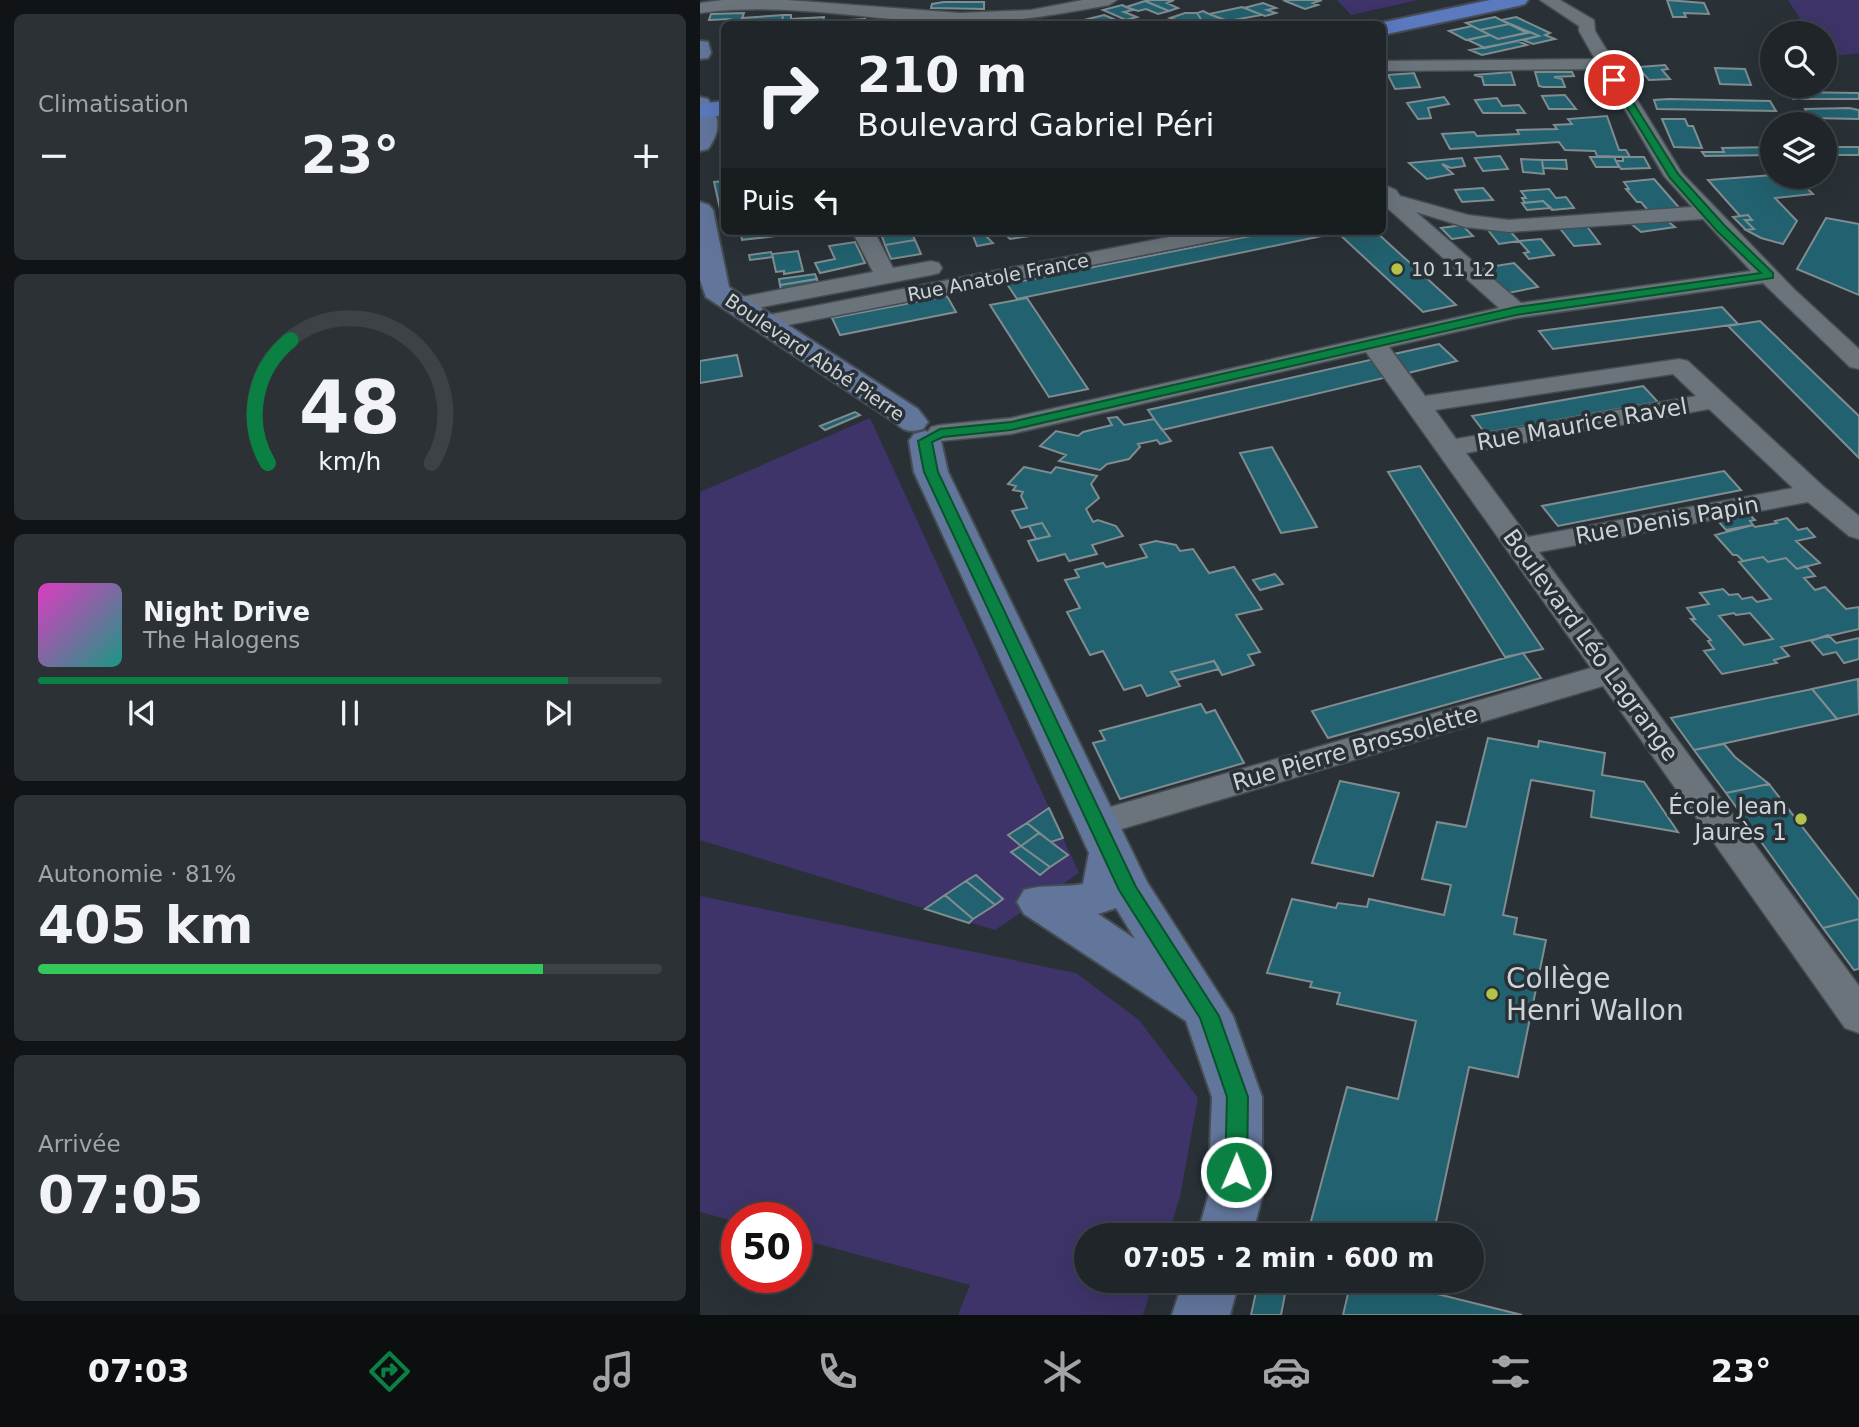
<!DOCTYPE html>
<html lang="fr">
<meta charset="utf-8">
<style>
:root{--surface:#1f2529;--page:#2c3135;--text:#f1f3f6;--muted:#a1a5a8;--line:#3c4246;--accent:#0b8043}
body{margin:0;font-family:"DejaVu Sans",sans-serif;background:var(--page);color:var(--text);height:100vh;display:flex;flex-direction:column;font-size:26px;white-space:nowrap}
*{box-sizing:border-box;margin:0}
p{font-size:23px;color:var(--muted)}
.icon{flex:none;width:38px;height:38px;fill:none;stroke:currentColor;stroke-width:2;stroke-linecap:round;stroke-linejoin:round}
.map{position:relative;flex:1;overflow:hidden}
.side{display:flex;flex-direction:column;gap:14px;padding:14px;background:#111417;width:700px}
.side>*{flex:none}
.guide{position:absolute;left:21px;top:21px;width:665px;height:214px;border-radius:10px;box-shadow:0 7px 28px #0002,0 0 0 2px var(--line);background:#1f2529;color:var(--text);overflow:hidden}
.buttons{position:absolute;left:1060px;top:21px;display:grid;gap:14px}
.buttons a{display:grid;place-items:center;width:77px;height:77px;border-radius:50%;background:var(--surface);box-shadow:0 7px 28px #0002,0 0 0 2px var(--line);font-size:35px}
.speed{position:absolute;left:21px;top:1202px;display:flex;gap:14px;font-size:35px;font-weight:700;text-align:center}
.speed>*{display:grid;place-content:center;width:91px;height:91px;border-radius:50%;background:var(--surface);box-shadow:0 7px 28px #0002,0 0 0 2px var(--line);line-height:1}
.speed .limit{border:10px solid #d22;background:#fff;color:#111}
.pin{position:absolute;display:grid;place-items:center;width:60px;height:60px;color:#fff;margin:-30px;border:4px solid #fff;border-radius:50%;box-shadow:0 2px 7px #0007}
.me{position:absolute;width:77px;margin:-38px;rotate:1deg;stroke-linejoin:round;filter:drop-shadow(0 0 5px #0008)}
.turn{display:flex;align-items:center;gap:24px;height:147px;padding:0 21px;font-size:32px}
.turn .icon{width:91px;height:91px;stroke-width:2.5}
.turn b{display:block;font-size:49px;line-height:60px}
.then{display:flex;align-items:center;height:66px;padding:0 21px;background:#0003;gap:14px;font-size:26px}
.big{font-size:52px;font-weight:700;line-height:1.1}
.side .card{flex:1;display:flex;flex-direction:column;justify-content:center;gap:10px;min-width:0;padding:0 24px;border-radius:10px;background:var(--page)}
.side .dial{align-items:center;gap:0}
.dial svg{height:182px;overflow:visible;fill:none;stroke:var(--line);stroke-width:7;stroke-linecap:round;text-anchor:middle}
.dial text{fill:var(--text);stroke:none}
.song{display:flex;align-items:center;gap:21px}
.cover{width:84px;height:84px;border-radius:10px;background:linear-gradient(135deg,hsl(310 70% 55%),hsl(170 70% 35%))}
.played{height:7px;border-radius:4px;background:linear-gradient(90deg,var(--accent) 85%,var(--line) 85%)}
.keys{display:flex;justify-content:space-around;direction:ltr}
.heat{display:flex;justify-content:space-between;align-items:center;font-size:38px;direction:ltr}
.charge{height:10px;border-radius:5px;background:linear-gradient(90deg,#34c759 81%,var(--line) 0)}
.trip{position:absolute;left:374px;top:1223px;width:410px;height:70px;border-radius:35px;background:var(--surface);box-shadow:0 7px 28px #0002,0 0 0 2px var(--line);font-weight:700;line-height:70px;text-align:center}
.tab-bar{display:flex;height:112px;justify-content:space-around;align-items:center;background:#0c0f10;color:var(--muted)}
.tab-bar .icon{width:49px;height:49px}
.tab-bar .current{color:var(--accent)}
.tab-bar b{font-size:32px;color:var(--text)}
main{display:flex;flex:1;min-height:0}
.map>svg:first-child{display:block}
</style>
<main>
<section class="side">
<div class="card"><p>Climatisation</p>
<div class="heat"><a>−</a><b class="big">23°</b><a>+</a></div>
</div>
<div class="card dial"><svg viewBox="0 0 100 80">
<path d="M14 69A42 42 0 1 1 86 69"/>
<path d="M14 69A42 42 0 0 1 24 15" stroke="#0b8043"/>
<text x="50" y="56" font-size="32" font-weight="700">48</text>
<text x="50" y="72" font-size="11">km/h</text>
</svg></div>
<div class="card">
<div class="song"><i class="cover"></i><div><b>Night Drive</b><p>The Halogens</p></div></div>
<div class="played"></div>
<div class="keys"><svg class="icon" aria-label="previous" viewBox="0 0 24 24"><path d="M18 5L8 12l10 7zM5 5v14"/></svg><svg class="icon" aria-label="pause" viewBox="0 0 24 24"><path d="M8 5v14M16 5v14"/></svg><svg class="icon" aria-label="next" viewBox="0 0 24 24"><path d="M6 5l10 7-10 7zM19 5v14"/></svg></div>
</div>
<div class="card"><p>Autonomie · 81%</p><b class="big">405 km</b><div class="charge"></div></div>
<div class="card"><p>Arrivée</p><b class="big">07:05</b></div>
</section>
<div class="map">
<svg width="1159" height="1315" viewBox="0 0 1159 1315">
<rect width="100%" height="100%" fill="#293137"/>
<path fill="#3e3469" d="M637 0H718L651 15Z
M1088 0H1159V53L1125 57V33H1109Z
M170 418 379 873 295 930 0 840V492Z
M0 896 376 973 439 1020 498 1098 480 1197 468 1235 387 1236V1281H454L443 1315H258L270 1285 96 1238V1218H37V1222L0 1212Z"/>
<path fill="#22616f" stroke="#7f8c90" stroke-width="2" fill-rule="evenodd" d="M451 0H474L467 3 478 8 469 11 445 1Z
M589 0H622L613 3 618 5 605 9 585 1Z
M967 0 1004 3 1009 14 984 13 986 17H973Z
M445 1 469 11 458 14 446 9 438 11 426 7Z
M244 2H284V9L231 8 232 4Z
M563 3 576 8 567 10 576 13 565 16 544 8Z
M422 5 433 10 424 12 437 17 426 20 403 10Z
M542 7 562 15 528 21 509 14Z
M503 11 509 14 522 19 509 23 502 21 497 13Z
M44 13 40 24H28L30 19 9 20 11 14Z
M485 13H497L502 21 488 24 470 18Z
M83 15 82 24H68L69 22 40 24 42 18Z
M83 15H91V19L124 17 123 24H82Z
M404 15 416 20 407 22 412 24H394L384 20Z
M795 17 809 24 780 30 766 23Z
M816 17 850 33 845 35 855 39 833 44 823 40 839 36 801 20Z
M165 19V24H123L132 21Z
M809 24 827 33 798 39 780 30Z
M772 26 790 35 766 40 749 31Z
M830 32 839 36 785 48 768 40 790 35 798 39Z
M818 41 827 45 782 55 770 50Z
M965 65 968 69 962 70 970 79 949 80 938 67Z
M1015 68 1045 69 1051 85 1020 84Z
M811 72 815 85H784L782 77 774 75Z
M835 72H872L874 76 854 77 862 79 865 87H843L839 86Z
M714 73 720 87 695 89 688 75Z
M1091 92 1159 93V99H1093Z
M865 95 876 109H849L842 96Z
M744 97 749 104 728 108 731 118 718 119 707 103Z
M797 98 802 106 819 105 825 113H783L775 100Z
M969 99 1070 101 1076 111 957 109 954 100Z
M1149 108 1159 110V119L1110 118 1105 109Z
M907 116 919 150H926L930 157 897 156 895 151 865 150 859 142 750 149 742 134 774 132 777 136 819 134 817 130 857 129 854 125 872 124 868 119Z
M962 119H985L988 126H993L1002 148 974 147Z
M1073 147V155L1005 156 1002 152H1024L1022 148Z
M1125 147H1159V155H1125Z
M800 156 808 169 783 171 775 158Z
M890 157H914L919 167H896Z
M923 157H944L950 168 921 169 916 161H923Z
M762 158 765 166 751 168 742 164 753 174 727 179 709 163Z
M821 159 842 160 844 174 823 172Z
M842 160H866L867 169 843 168Z
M1073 175 1095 177 1113 194 1075 198 1097 221 1083 244 1061 238 1046 230 1054 229 1045 220H1052L1048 215 1040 216 1008 180Z
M954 179 982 211 951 214 941 202H937L926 189H929L924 182Z
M24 181V209H20L14 182Z
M783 188 793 200 762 202 755 190Z
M849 189 856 198 866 197 874 208 852 210 843 201 825 203 822 198H826L821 191Z
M843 201 851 208 827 210 822 203Z
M1048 215 1052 220H1045L1054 229 1046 230 1033 217Z
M1126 218 1159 224V295L1097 269Z
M965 219 975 227 941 232 929 222Z
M762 225 773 236 752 239 741 228Z
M784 225 795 226 800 231 809 230 819 241 799 244Z
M886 225 900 244 874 246 858 226Z
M40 231H83L84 235 42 240Z
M180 231H211L215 240 185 245Z
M266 231H281L293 243 277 246 271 231Z
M302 231H339L343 234 310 239Z
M576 231H646L317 299 307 284Z
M646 231H675L756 305 723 312 638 233Z
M841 239 854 255 829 259 824 253 829 252 819 241Z
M215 240 221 254 191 259 185 245Z
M155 242 165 263 120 273 115 263 135 259 129 246Z
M98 251 103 271 84 274V271L76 272 72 254Z
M71 252 73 257 50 260 49 255Z
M814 263 838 287 808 293 783 268Z
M115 274 117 279 80 285 79 279Z
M117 279 118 284 81 290 80 285Z
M247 296 256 312 140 335 132 318Z
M327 298 388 389 349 397 290 305Z
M1022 307 1038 324 853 349 839 331Z
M1060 321 1159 416V458L1028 326Z
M739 344 757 361 708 373 694 354Z
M37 355 42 376 0 383V361Z
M674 359 688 377 462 430 448 410Z
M943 386 958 402 785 433 772 416Z
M155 412 160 415 125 430 120 426Z
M417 417 424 425 454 419 471 441 460 444 457 440 438 444 440 447 429 459 407 464 400 470 359 461 366 455 340 446 356 431 378 436 383 432 412 425 408 418Z
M572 447 617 527 581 533 540 453Z
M720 466 843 649 805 657 688 472Z
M324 467 351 473 356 467 397 476 391 484 399 498 386 509 393 522 398 520 416 526 423 536 392 545 397 554 369 561 365 554 338 561 328 541 350 536 342 523 321 528 312 511 327 508 321 496 323 492 313 490 316 486 308 484Z
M1024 471 1041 490 858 526 842 506Z
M1047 512 1055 520 1050 521 1053 525 1026 530 1017 520 1028 518 1026 516Z
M1087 518 1098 530 1107 528 1115 537 1096 541 1120 563 1097 569 1086 558 1068 562 1063 557 1043 561 1037 555H1033L1015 535 1053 525 1055 527 1077 523 1075 521Z
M342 523 350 536 336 539 329 526Z
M456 541 476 545 480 551 493 549 509 573 534 567 562 609 536 615 560 652 548 655 554 665 522 675 514 661 471 672 480 686 447 696 441 685 424 690 403 651 390 655 367 612 380 608 365 580 379 577 375 570 403 563 406 567 447 557 440 545Z
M1063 557 1068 562 1086 558 1097 569 1106 566 1115 576 1104 578 1115 590 1125 587 1146 609 1159 607V629L1081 647 1089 656 1074 660 1077 663 1022 674 1004 651 1014 649 1008 641 1011 640 991 619H995L987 608 1009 604 1000 593 1023 589 1029 595 1038 594 1042 599 1052 597 1057 602 1071 599 1039 562ZM1034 613 1036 615 1050 613 1073 639 1044 645 1019 616Z
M575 574 583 584 560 590 553 580Z
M1128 635 1136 643 1159 638V659L1144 663 1136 652 1123 655 1111 641Z
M823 653 841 678 628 738 612 711Z
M514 661 519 669 477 680 471 672Z
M1158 679 1159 714 1137 719 1112 689Z
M1112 689 1137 719 994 750 971 718Z
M501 704 506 713 515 710 544 763 420 799 393 743 405 740 400 731Z
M788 738 838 747 839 741 905 753 902 775 944 782 978 832 891 817 894 791 831 780 803 915 817 918 814 934 846 940 818 1077 769 1067 733 1236H607L647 1087 698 1099 716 1021 637 1004 640 993 610 987 612 982 567 973 592 899 636 908 638 903 667 907 669 899 744 915 751 885 722 879 737 822 766 827Z
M1024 744 1035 757 1069 784 1026 793 994 750Z
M640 781 699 793 673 876 612 863Z
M1069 784 1159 900V919L1123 928 1026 793Z
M349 808 363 838 351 842 327 823Z
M327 823 339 833 321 846 308 835Z
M339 833 351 842 368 855 350 867 321 846Z
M321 846 350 867 340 875 311 852Z
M276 875 303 899 295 905 266 881Z
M266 881 295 905 273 919 245 895Z
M245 895 273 919 269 923 225 909Z
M1159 919V969L1154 970 1123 928Z
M651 1281H723L721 1290 822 1315H643Z
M558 1283 586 1289 581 1315H551Z"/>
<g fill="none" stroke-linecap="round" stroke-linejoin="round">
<g stroke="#464d52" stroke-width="3">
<path id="street" d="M23 0H87L260 13 331 10 383 0H417L409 5C360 14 312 23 261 23 173 22 87 1 0 13V3Z
M840 0H860L894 20 895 31 982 173 1094 289 1159 349V369L1150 367 1063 283 816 318 689 347 725 396 979 359 988 361 1124 487 1159 516V539L1149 536 1108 502 839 552 1159 986V1033L1145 1028 903 686 398 836 386 832 380 823 386 814 891 668 666 352 311 434 240 441 231 439 227 433 231 427 240 425 311 418 799 308 684 205 682 184 696 190 700 196 768 215 809 220 992 207 964 176 901 69 682 71V61L895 59 879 31V26ZM716 212 765 227 809 232 1003 219 1051 271 821 303ZM973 374 996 396 756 439 735 410ZM1009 409 1093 488 828 537 766 453Z
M152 231H174L193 268 231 261 239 263 242 268 239 273 231 275 36 312 28 310 24 305 28 300 36 298 173 272Z
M500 231H544L541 236 533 237 63 330 55 328 51 323 55 318 63 316Z"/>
</g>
<g stroke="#464d52" stroke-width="4">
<path id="secondary" d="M0 41 8 42 11 53 8 58 0 59Z
M0 97 8 99C20 117 21 131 8 149L0 151Z
M0 202 9 205 13 210 29 287 218 409 228 422 223 429C212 432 204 432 196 423L6 297 0 280Z
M225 431 236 434 241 441 248 472 447 882 533 1016 562 1097V1197L552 1236H497L508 1197 512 1097 486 1021 324 914 317 902 324 890C344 884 363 888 383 884L389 853 214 472 209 441 214 434ZM416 908 435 939 398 914Z
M483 1281H539L530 1315H472Z"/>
</g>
<g stroke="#464d52" stroke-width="4">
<path id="primary" d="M790 0H828L825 4 818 6 682 35V24H675Z
M24 101V115L0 118V104Z"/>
</g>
<use href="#street" fill="#6b747b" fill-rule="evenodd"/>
<use href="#secondary" fill="#62769c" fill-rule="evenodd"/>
<use href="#primary" fill="#5a79be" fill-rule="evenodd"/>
</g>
<path fill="#0b8043" stroke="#07532c" stroke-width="2" d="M914 77 919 80 978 174 1025 226 1073 273V278L816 315 311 430 243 437 232 442 238 472 436 887 519 1016 548 1097 547 1172 543 1178 536 1181 528 1178 525 1172 527 1097 500 1018 419 890 224 472 218 441 240 429 311 422 816 307 1061 273 1017 231 970 178 910 80Z"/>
<g fill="#b4c24a" stroke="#293137" stroke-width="2.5">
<circle cx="697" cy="269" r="7"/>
<circle cx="1101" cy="819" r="7"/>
<circle cx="792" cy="994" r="7"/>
</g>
<g text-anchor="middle" stroke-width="7" stroke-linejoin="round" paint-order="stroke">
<g font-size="19" fill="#ced3d7" stroke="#293137" text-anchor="start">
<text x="711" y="276">10 11 12</text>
</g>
<g font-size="19" fill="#ced3d7" stroke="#293137">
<text transform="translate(298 277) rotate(-11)" y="7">Rue Anatole France</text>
<text transform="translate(115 357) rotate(34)" y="7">Boulevard Abbé Pierre</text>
</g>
<g font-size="23" fill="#ced3d7" stroke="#293137">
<text transform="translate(882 424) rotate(-10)" y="8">Rue Maurice Ravel</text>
<text transform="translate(967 520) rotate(-10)" y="8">Rue Denis Papin</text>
<text transform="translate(891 645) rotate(54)" y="8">Boulevard Léo Lagrange</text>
<text transform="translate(655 748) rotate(-16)" y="8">Rue Pierre Brossolette</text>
</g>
<g font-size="23" fill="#ced3d7" stroke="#293137" text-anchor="end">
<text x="1087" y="814">École Jean<tspan x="1087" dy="26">Jaurès 1</tspan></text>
</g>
<g font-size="28" fill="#ced3d7" stroke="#293137" text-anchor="start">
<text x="806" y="988">Collège<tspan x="806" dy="32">Henri Wallon</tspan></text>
</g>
</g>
</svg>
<div class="buttons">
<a><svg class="icon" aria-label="search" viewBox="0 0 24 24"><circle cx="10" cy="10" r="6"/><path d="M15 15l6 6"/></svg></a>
<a><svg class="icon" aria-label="layers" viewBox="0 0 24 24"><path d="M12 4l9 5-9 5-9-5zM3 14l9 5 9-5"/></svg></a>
</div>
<div class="speed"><div class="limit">50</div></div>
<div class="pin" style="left:914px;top:80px;background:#d93025"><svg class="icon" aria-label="arrive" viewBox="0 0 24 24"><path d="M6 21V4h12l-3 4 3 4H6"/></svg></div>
<svg class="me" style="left:536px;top:1172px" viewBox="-20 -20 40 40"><circle r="17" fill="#0b8043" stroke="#fff" stroke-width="3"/><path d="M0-11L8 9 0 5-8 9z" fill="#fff"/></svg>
<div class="trip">07:05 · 2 min · 600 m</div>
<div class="guide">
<div class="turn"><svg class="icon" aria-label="right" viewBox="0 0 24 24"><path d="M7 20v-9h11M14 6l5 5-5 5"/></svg><div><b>210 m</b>Boulevard Gabriel Péri</div></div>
<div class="then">Puis<svg class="icon" aria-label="left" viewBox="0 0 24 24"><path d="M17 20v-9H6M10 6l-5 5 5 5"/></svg></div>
</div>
</div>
</main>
<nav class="tab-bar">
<b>07:03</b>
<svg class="icon current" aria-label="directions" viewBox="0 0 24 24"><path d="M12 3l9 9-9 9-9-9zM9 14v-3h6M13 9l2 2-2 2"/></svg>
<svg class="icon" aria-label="music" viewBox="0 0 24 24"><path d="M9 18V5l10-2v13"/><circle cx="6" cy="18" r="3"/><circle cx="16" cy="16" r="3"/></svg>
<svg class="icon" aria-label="phone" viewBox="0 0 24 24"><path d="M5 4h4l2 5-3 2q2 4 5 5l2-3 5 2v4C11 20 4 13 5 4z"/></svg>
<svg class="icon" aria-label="climate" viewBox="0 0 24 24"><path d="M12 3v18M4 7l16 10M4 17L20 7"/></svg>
<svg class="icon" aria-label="car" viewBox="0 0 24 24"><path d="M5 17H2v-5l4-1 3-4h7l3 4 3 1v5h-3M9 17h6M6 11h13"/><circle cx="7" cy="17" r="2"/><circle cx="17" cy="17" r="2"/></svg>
<svg class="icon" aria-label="filters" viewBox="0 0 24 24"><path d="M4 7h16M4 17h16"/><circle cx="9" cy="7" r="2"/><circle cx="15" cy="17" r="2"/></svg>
<b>23°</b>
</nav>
